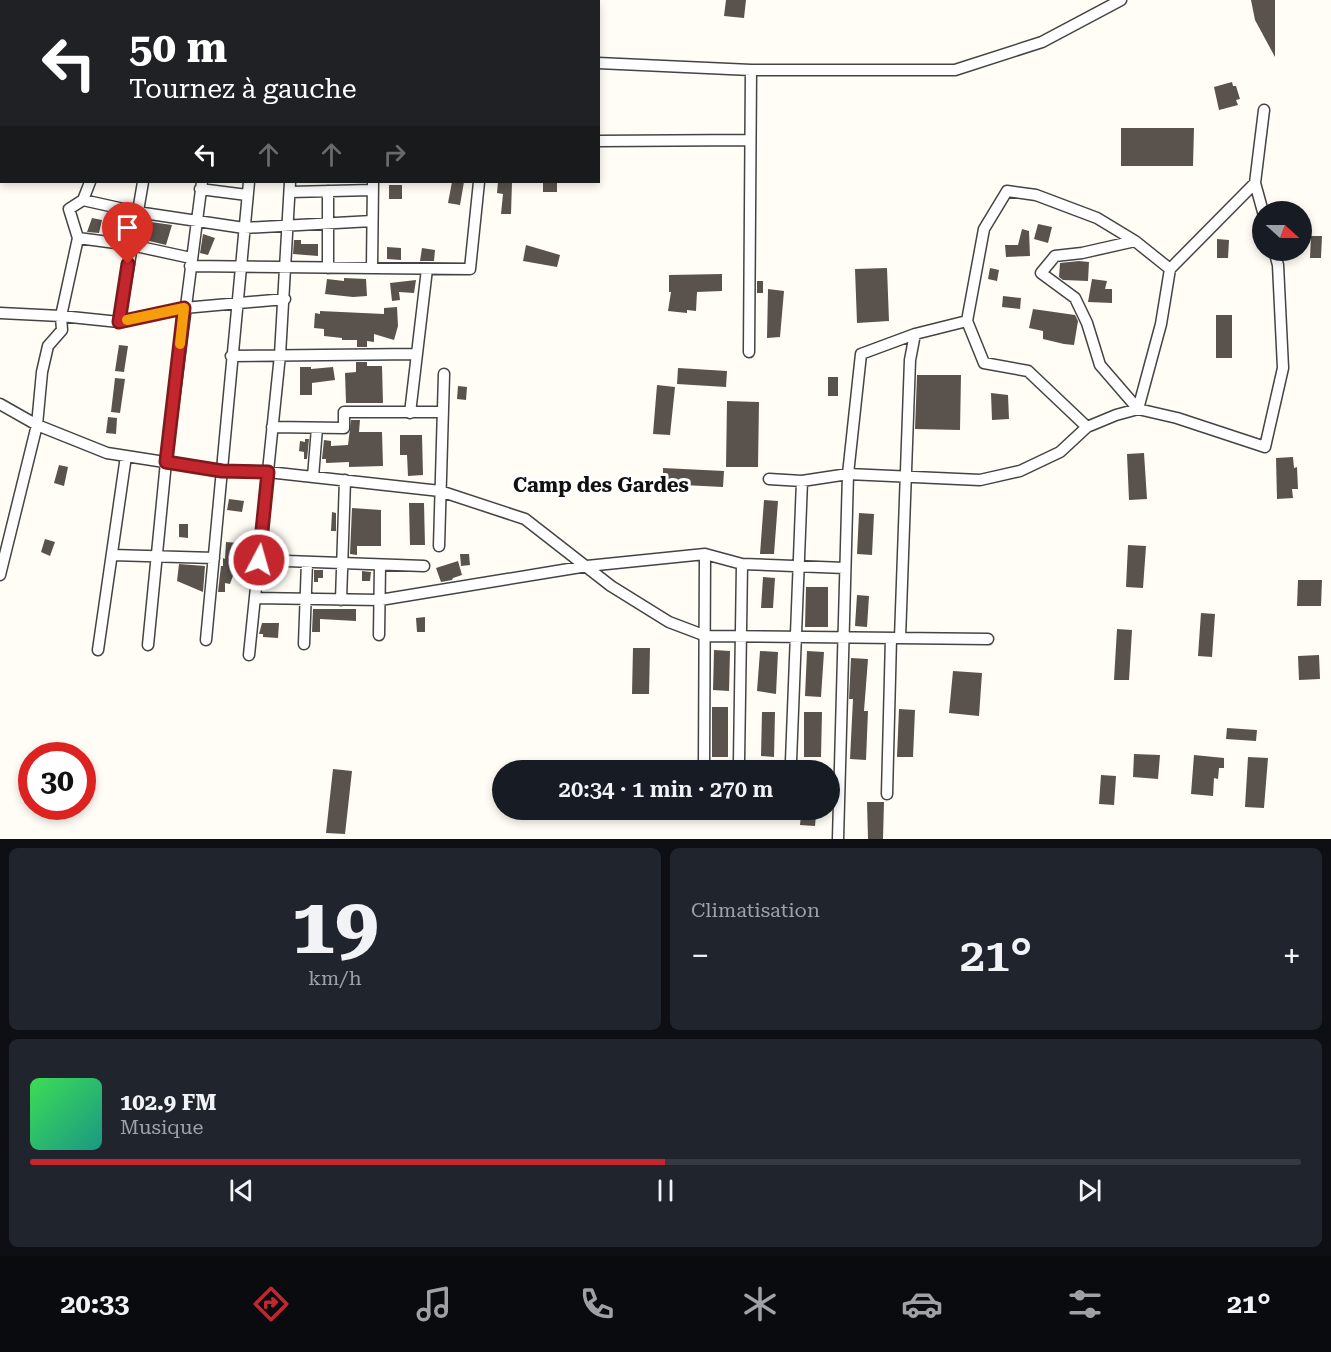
<!DOCTYPE html>
<html lang="fr">
<meta charset="utf-8">
<style>
:root{--surface:#171b24;--page:#20242c;--text:#f1f3f6;--muted:#9ea1a6;--line:#363941;--accent:#c4262e}
body{margin:0;font-family:"Roboto Serif",serif;background:var(--page);color:var(--text);height:100vh;display:flex;flex-direction:column;font-size:22px;white-space:nowrap}
*{box-sizing:border-box;margin:0}
p{font-size:20px;color:var(--muted)}
.icon{flex:none;width:33px;height:33px;fill:none;stroke:currentColor;stroke-width:2;stroke-linecap:round;stroke-linejoin:round}
.map{position:relative;height:839px;overflow:hidden}
.side{display:flex;flex-direction:column;gap:9px;padding:9px;background:#0d0f14;flex:1}
.side>*{flex:none}
.hud{position:absolute;left:0px;top:0px;width:600px;height:183px;box-shadow:0 3px 9px #0003;background:#202124;color:#fff;overflow:hidden}
.needle{width:39px;rotate:111deg}
.fabs{position:absolute;left:1252px;top:201px;display:grid;gap:12px}
.fabs a{display:grid;place-items:center;width:60px;height:60px;border-radius:50%;background:var(--surface);box-shadow:0 3px 9px #0003;font-size:30px}
.speed{position:absolute;left:18px;top:742px;display:flex;gap:12px;font-size:30px;font-weight:700;text-align:center}
.speed>*{display:grid;place-content:center;width:78px;height:78px;border-radius:50%;background:var(--surface);box-shadow:0 3px 9px #0003;line-height:1}
.speed .limit{border:9px solid #d22;background:#fff;color:#111}
.pin{position:absolute;display:grid;place-items:center;width:51px;height:51px;color:#fff;margin:-62px -26px;border-radius:50% 50% 50% 0;rotate:-45deg;box-shadow:0 0 6px #0007}
.pin .icon{rotate:45deg}
.me{position:absolute;width:66px;margin:-33px;rotate:6deg;stroke-linejoin:round;filter:drop-shadow(0 0 4px #0008)}
.turn{display:flex;align-items:center;gap:21px;height:126px;padding:0 30px;font-size:27px}
.turn .icon{width:78px;height:78px;stroke-width:2.5}
.turn b{display:block;font-size:42px;line-height:51px}
.lanes{display:flex;align-items:center;height:57px;padding:0 30px;background:#0003;justify-content:center;gap:30px;direction:ltr}
.lanes .off{opacity:.35}
.big{font-size:45px;font-weight:600;line-height:1.1}
.side .card{flex:1;display:flex;flex-direction:column;justify-content:center;gap:9px;min-width:0;padding:0 21px;border-radius:9px;background:var(--page)}
.side .dial{align-items:center;gap:0}
.dial b{font-size:78px;line-height:1}
.song{display:flex;align-items:center;gap:18px}
.cover{width:72px;height:72px;border-radius:9px;background:linear-gradient(135deg,hsl(130 70% 55%),hsl(170 70% 35%))}
.played{height:6px;border-radius:3px;background:linear-gradient(90deg,var(--accent) 50%,var(--line) 50%)}
.keys{display:flex;justify-content:space-around;direction:ltr}
.heat{display:flex;justify-content:space-between;align-items:center;font-size:33px;direction:ltr}
.side .tiles{flex:1;display:grid;gap:9px;grid-template-columns:1fr 1fr}
.card:last-child{grid-column:span 2}
.trip{position:absolute;left:492px;top:760px;width:348px;height:60px;border-radius:30px;background:var(--surface);box-shadow:0 3px 9px #0003;font-weight:600;line-height:60px;text-align:center}
.dock{display:flex;height:96px;justify-content:space-around;align-items:center;background:#090b0e;color:var(--muted)}
.dock .icon{width:42px;height:42px}
.dock .on{color:var(--accent)}
.dock b{font-size:27px;color:var(--text)}
.map>svg:first-child{display:block}
</style>
<div class="map">
<svg width="1331" height="839" viewBox="0 0 1331 839">
<rect width="100%" height="100%" fill="#fffdf5"/>
<path fill="#5a524d" d="M726 0H746L744 18 724 16Z
M1251 0H1275V57L1255 20Z
M1232 82 1233 86H1236L1240 99 1236 100 1238 105 1219 110 1214 87Z
M1121 128H1194L1193 166H1121Z
M452 182H464L460 205 448 203Z
M498 182H512L511 214H501L503 194 497 193Z
M543 182H557V192H543Z
M389 185H402V199H389Z
M92 218 102 220 99 233 87 232Z
M144 221 172 225 166 245 141 239Z
M1038 224 1052 227 1048 243 1034 239Z
M1022 229 1029 231 1030 256 1006 257 1005 245H1018Z
M203 234 215 238 208 255 200 253Z
M1311 236H1322L1321 258H1310Z
M1217 239 1229 240 1228 258H1217Z
M294 240H301V244H318V256L293 254Z
M526 245 560 255 557 267 523 261Z
M387 247 401 248V260L387 259Z
M422 248 435 250 434 261H420Z
M1079 261 1089 262 1088 281 1063 280 1059 277 1060 263Z
M887 268 889 321 857 323 855 269Z
M990 268 999 270 997 281 988 279Z
M722 274V291L697 292 696 311 687 310V313L668 311 671 292H669V275Z
M344 278 366 279 367 296 353 297 325 294 327 279 344 281Z
M1092 279 1107 281 1105 289H1112V303L1088 302Z
M416 280 414 293 399 292 400 300 392 301 390 283Z
M757 281H763V293H757Z
M768 289 784 291 780 337 767 338Z
M1003 296 1021 298 1020 309 1002 307Z
M397 307 398 326 394 340 374 334V342L367 341V347H357V340H342V338L324 336V329L314 328 315 313 320 314V311L384 314V308Z
M1033 309 1075 315 1078 321 1074 345 1064 344 1043 339V331L1029 328Z
M1216 315H1232V358H1216Z
M119 345 128 346 124 372 115 371Z
M356 362H367V366H382L383 403H346L345 373 356 372Z
M300 367H311V369L333 367 335 380 312 383V395H300Z
M678 368 727 371 726 387 677 384Z
M917 375H961L960 430 915 429Z
M828 377H838V396H828Z
M115 378 125 379 120 413 111 412Z
M657 385 675 387 670 435 653 434Z
M458 386 467 387 466 400 457 399Z
M991 393 1008 395 1009 419 992 420Z
M727 401 759 402 758 467H726Z
M108 417 117 418 116 434 106 433Z
M351 420H360L359 432H382L383 466 349 467V462L326 463V459H322L324 440 331 441V446L348 445Z
M400 435H422L423 475 408 476 407 455H400Z
M305 439H309L307 459H304V452L299 451 300 441 305 442Z
M1144 453 1147 499 1129 500 1127 454Z
M1293 457 1294 468 1297 467 1298 489H1292L1293 498 1277 499 1276 458Z
M59 465 68 467 64 486 54 483Z
M663 468 724 471 723 487 663 484Z
M229 499 244 501 242 512 227 510Z
M764 500 778 501 774 554H760Z
M409 503H424L425 545H410Z
M352 508 381 510V546H357V555L350 554Z
M332 512 336 513V531H331Z
M859 513 874 514 872 555 857 554Z
M179 524H188V538L179 537Z
M45 539 55 542 50 556 41 552Z
M238 539 253 540 252 557 245 569 237 565 230 584 225 583V592H218L221 566H223V558L225 559 226 542 238 543Z
M1128 545 1146 546 1143 588 1126 587Z
M460 554H469L470 565 461 566Z
M458 561 462 575 453 578 452 580 441 582 436 568Z
M179 564 205 566 203 592 177 581Z
M314 570H323V578H318V582H314Z
M362 571 371 572 370 581H362Z
M763 577 775 578 773 608H761Z
M1298 580H1322L1321 606H1297Z
M806 587H828V627H805Z
M857 595 869 596 867 627 855 626Z
M313 609H356V621L320 619V632H312Z
M1201 613 1215 614 1212 657 1198 656Z
M425 617V632H417L416 618Z
M262 623H279L278 638 263 637V634H259Z
M1117 629 1132 630 1129 680H1114Z
M633 648H650L649 694H632Z
M714 650 730 651 729 691 713 690Z
M760 651 778 652 776 694 757 691Z
M807 651 824 652 821 697 805 696Z
M1319 655 1320 679 1299 680 1298 656Z
M851 658 868 659 864 711H868L866 760 850 759 853 699H849Z
M953 671 982 673 979 716 949 713Z
M712 707H728V757H712Z
M899 709 915 710 913 757H897Z
M762 712H775L774 757 761 756Z
M804 712H822L821 757H804Z
M1227 728 1257 730 1256 741 1226 739Z
M1134 754 1160 755 1158 779 1133 777Z
M1194 755 1224 758V768H1219L1218 779 1214 778 1213 796 1191 794Z
M1248 757 1268 758 1264 808 1245 807Z
M333 769 352 771 345 834 326 833Z
M1101 775 1116 776 1114 805 1099 804Z
M867 802H884L883 839H868Z
M801 814 816 815 815 826 800 825Z"/>
<g fill="none" stroke-linecap="round" stroke-linejoin="round">
<g stroke="#444" stroke-width="13">
<path id="minor" d="M376 2V0
M598 63 751 70H955L1042 42 1121 0
M598 141 750 140
M200 189 247 195
M328 191V268
M290 192 372 190
M83 200 137 212 244 228 372 221
M1263 212 1255 183 1264 110
M78 238 131 245 191 258
M1135 241 1170 269 1161 324 1138 409 1100 365 1087 323 1075 298 1041 273 1055 256 1082 253Z
M190 266 470 269 479 182
M372 268 373 182
M1170 269 1255 183
M0 313 61 316 119 322 184 308 285 299
M967 321 984 229 1007 191 1036 195 1097 218 1135 241
M119 322 143 182
M749 352 751 70
M231 356 416 354
M0 404 37 425 107 453 222 471 268 472 440 491 525 519 611 586 669 622 706 636 988 639
M410 413 427 269
M272 427 344 428V412H443
M313 477 317 428
M769 479 802 481 848 474 980 480 1020 471 1060 452 1087 427 1116 415 1138 409 1177 418 1265 447 1283 368 1278 265 1274 250
M439 546 444 374
M112 555 214 558
M259 560 424 566
M0 575 37 425 42 372 48 346 62 330 61 316 78 238 69 209 83 200 90 182
M255 598 380 600 587 566 705 554
M341 600 345 480
M379 635 380 565
M900 638 910 360 915 334
M206 640 249 182
M304 644 307 562
M148 645 166 462 202 182
M98 650 126 456
M249 655 280 355 290 182
M739 761 742 564
M791 761 802 481
M704 764 705 554 742 564 845 568
M887 794 891 638
M838 839 848 474 861 354 915 334 967 321 984 363 1028 371 1087 427"/>
</g>
<use href="#minor" stroke="#fff" stroke-width="10"/>
</g>
<g fill="none" stroke-linecap="round" stroke-linejoin="round">
<g stroke="#7f191e" stroke-width="15">
<path id="route" d="M128 264 119 322 184 308 166 462 222 471 268 472 259 560"/>
</g>
<use href="#route" stroke="#c4262e" stroke-width="10"/>
<path stroke="#f59e0b" stroke-width="10" d="M127 320 184 308 180 344"/>
</g>
<g text-anchor="middle" stroke-width="6" stroke-linejoin="round" paint-order="stroke">
<g font-size="20" font-weight="bold" fill="#111" stroke="#fff">
<text x="601" y="492">Camp des Gardes</text>
</g>
</g>
</svg>
<div class="fabs">
<a><svg class="needle" viewBox="-14 -14 28 28"><path d="M0-13l5 13h-10z" fill="#e53935"/><path d="M0 13l5-13h-10z" fill="#9ea1a6"/></svg></a>
</div>
<div class="speed"><div class="limit">30</div></div>
<div class="pin" style="left:128px;top:264px;background:#d93025"><svg class="icon" aria-label="arrive" viewBox="0 0 24 24"><path d="M6 21V4h12l-3 4 3 4H6"/></svg></div>
<svg class="me" style="left:259px;top:560px" viewBox="-20 -20 40 40"><circle r="17" fill="#c4262e" stroke="#fff" stroke-width="3"/><path d="M0-11L8 9 0 5-8 9z" fill="#fff"/></svg>
<div class="trip">20:34 · 1 min · 270 m</div>
<div class="hud">
<div class="turn"><svg class="icon" aria-label="left" viewBox="0 0 24 24"><path d="M17 20v-9H6M10 6l-5 5 5 5"/></svg><div><b>50 m</b>Tournez à gauche</div></div>
<div class="lanes"><svg class="icon" aria-label="left" viewBox="0 0 24 24"><path d="M17 20v-9H6M10 6l-5 5 5 5"/></svg><svg class="icon off" aria-label="ahead" viewBox="0 0 24 24"><path d="M12 20V5M6 11l6-6 6 6"/></svg><svg class="icon off" aria-label="ahead" viewBox="0 0 24 24"><path d="M12 20V5M6 11l6-6 6 6"/></svg><svg class="icon off" aria-label="right" viewBox="0 0 24 24"><path d="M7 20v-9h11M14 6l5 5-5 5"/></svg></div>
</div>
</div>
<section class="side">
<div class="tiles">
<div class="card dial"><b>19</b><p>km/h</p></div>
<div class="card"><p>Climatisation</p>
<div class="heat"><a>−</a><b class="big">21°</b><a>+</a></div>
</div>
<div class="card">
<div class="song"><i class="cover"></i><div><b>102.9 FM</b><p>Musique</p></div></div>
<div class="played"></div>
<div class="keys"><svg class="icon" aria-label="previous" viewBox="0 0 24 24"><path d="M18 5L8 12l10 7zM5 5v14"/></svg><svg class="icon" aria-label="pause" viewBox="0 0 24 24"><path d="M8 5v14M16 5v14"/></svg><svg class="icon" aria-label="next" viewBox="0 0 24 24"><path d="M6 5l10 7-10 7zM19 5v14"/></svg></div>
</div>
</div>
</section>
<nav class="dock">
<b>20:33</b>
<svg class="icon on" aria-label="directions" viewBox="0 0 24 24"><path d="M12 3l9 9-9 9-9-9zM9 14v-3h6M13 9l2 2-2 2"/></svg>
<svg class="icon" aria-label="music" viewBox="0 0 24 24"><path d="M9 18V5l10-2v13"/><circle cx="6" cy="18" r="3"/><circle cx="16" cy="16" r="3"/></svg>
<svg class="icon" aria-label="phone" viewBox="0 0 24 24"><path d="M5 4h4l2 5-3 2q2 4 5 5l2-3 5 2v4C11 20 4 13 5 4z"/></svg>
<svg class="icon" aria-label="climate" viewBox="0 0 24 24"><path d="M12 3v18M4 7l16 10M4 17L20 7"/></svg>
<svg class="icon" aria-label="car" viewBox="0 0 24 24"><path d="M5 17H2v-5l4-1 3-4h7l3 4 3 1v5h-3M9 17h6M6 11h13"/><circle cx="7" cy="17" r="2"/><circle cx="17" cy="17" r="2"/></svg>
<svg class="icon" aria-label="filters" viewBox="0 0 24 24"><path d="M4 7h16M4 17h16"/><circle cx="9" cy="7" r="2"/><circle cx="15" cy="17" r="2"/></svg>
<b>21°</b>
</nav>
